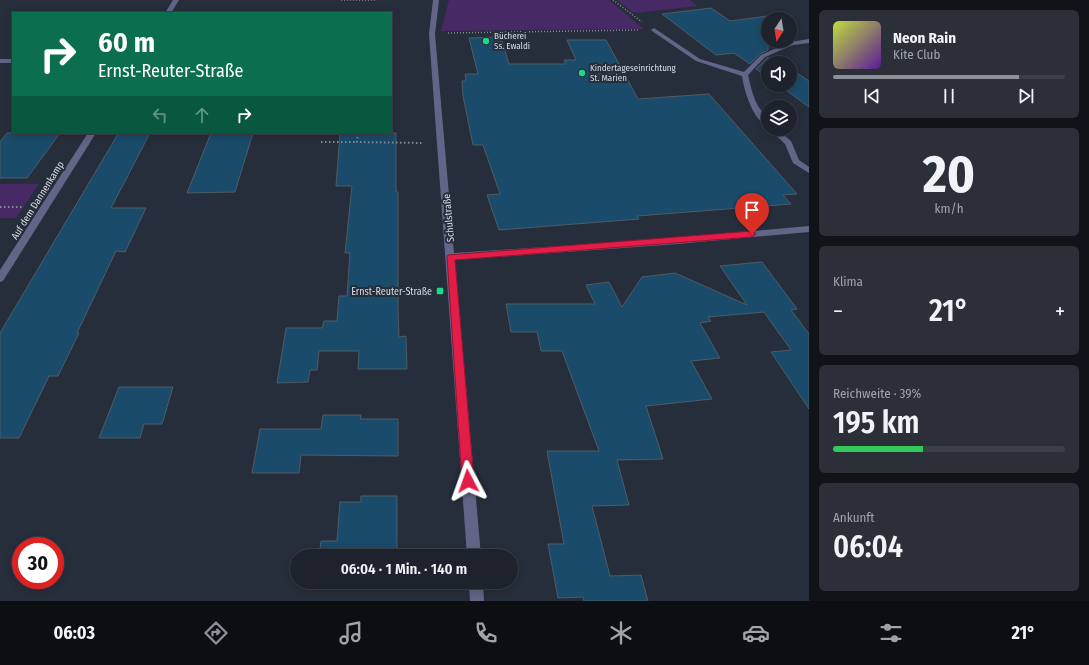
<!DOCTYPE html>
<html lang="de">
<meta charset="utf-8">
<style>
:root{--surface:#1d222c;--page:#2a2f38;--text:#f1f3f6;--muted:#a0a4a9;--line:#3b3f48;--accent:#8c9099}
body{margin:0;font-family:"Fira Sans Condensed",sans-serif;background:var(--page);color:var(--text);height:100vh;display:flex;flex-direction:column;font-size:15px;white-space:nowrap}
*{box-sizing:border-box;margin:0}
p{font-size:13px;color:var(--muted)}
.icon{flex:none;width:22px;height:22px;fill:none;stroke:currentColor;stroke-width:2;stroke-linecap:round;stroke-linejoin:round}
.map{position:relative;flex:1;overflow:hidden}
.panel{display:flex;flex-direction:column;gap:10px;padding:10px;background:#101318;width:280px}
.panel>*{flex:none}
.guide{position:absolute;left:12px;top:12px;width:380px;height:122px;border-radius:0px;box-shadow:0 2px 10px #0003,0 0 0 1px var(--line);background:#0b6e4f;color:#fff;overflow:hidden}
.needle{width:26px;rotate:192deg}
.tools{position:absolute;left:761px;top:12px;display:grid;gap:8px}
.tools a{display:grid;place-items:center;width:36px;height:36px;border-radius:50%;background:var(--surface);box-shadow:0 2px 10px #0003,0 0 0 1px var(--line);font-size:20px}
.speed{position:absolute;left:12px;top:537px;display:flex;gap:8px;font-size:20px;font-weight:700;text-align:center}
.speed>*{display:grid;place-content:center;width:52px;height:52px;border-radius:50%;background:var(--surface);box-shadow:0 2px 10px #0003,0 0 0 1px var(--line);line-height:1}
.speed .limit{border:6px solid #d22;background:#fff;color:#111}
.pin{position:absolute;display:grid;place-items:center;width:34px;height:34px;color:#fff;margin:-41px -17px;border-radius:50% 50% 50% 0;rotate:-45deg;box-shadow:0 0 4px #0007}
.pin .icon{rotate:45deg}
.me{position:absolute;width:44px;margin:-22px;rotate:356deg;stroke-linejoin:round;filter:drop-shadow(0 0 3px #0008)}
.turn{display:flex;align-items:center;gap:14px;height:84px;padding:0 20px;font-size:18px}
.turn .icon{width:52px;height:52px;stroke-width:2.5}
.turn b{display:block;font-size:28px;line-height:34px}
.lanes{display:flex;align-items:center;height:38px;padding:0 20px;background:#0003;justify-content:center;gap:20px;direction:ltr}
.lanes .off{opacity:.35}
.big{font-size:30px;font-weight:600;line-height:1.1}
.panel .tile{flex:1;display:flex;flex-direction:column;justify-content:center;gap:6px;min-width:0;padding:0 14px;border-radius:6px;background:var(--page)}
.panel .dial{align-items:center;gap:0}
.dial b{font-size:52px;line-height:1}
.song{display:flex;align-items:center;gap:12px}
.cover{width:48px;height:48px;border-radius:6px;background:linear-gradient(135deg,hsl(70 70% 55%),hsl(270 70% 35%))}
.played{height:4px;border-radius:2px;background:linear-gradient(90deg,var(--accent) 80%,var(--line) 80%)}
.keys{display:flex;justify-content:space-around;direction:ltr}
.heat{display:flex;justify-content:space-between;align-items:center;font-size:22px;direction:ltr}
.charge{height:6px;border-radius:3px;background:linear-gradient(90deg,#34c759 39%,var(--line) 0)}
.trip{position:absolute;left:290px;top:549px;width:228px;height:40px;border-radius:20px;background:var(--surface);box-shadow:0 2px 10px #0003,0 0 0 1px var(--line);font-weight:600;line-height:40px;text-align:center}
.tabs{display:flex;height:64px;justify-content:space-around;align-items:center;background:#0c0e12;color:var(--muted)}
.tabs .icon{width:28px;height:28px}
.tabs .on{color:var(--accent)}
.tabs b{font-size:18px;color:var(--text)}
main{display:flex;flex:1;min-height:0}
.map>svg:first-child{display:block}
</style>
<main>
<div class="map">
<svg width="809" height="601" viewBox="0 0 809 601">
<rect width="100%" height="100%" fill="#272e3b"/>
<path fill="#462965" d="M449 0H609L644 29 441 31Z
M617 0H690L698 6 634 13Z
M0 184H39L16 218H0Z"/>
<path fill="#1a4b6b" stroke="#4d5c67" d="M711 8 730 21 768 16V50L760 54 750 64 734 53 716 55 662 14Z
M501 37 509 64H566L564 60H576L567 40H606L638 99 709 94 797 194 783 195 791 204 637 216 639 219 499 230 487 195 500 194 483 145H473L463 96 462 81H466L465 74H478L469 38Z
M768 57V77L756 69Z
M797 73 809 81V107L779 85H790V74Z
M7 133H60L27 178H0V142Z
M150 133 111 208H146L125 252 116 251 77 333H79L58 376H49L19 438H0V333L118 134Z
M211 133H253L235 192 187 193Z
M340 133H396V192H398V311L399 337 406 336 407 369H358L359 351H319L317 370H310L308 382 277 383 286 328H322L324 321H337L339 296H347L350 253H345L352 186H336Z
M762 262 797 309 791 310 809 334V409L771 352 791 350 764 312 708 317 711 321 700 323 720 358 691 361 712 399 646 406 663 459 617 460 629 505 592 506 610 576 641 575 648 601H584L583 597 558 598 548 544H564L547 451H599L562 351H541L537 332H511L506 304H595L586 285 609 282 622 307 642 277 675 273 747 305 720 266Z
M119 387H173L162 424H144L140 438H99Z
M323 415H361L360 419H398V456L301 455 299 473H252L260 429H321Z
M361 496H397V552H361V556H319L321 541H337L340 502H361Z
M317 582H360V585L316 586Z"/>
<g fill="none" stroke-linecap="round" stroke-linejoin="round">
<path stroke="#858b95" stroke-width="1.5" stroke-dasharray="1 2" stroke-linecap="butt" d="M341 0H375
M613 0 642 22
M448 33 639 30"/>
<path stroke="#858b95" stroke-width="2" stroke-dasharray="1.5 2.5" stroke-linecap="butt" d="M358 133 357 142 423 143
M321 142H357
M0 207H23"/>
<path fill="#636588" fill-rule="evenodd" d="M173 0H179L171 13H165Z
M433 0H439L435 34 454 253 678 238 809 226V232L678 244 455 260 481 556H467L429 34Z
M654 28 700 59 744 72 761 55 790 42 809 39V43L793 45 765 57 748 75C750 84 752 92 755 100 759 110 768 116 768 126 753 121 744 90 742 76L696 61 652 31 651 30Z
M0 59H13V63H0Z
M769 129H777L791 141 799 160 809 167V173L793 163 785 144Z
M88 133H96L3 281 0 282V270Z
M469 582H483L484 601H470Z"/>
</g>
<path fill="#e11d48" stroke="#92132f" d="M752 231 756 234 752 237 455 260 474 481 472 485 468 487 464 485 462 481 447 257 448 255Z"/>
<g fill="#1ad988" stroke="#272e3b" stroke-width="1.5">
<circle cx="486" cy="41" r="4"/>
<circle cx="582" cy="73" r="4"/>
<rect x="436" y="287" width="8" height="8" rx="2"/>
</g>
<g text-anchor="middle" stroke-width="4" stroke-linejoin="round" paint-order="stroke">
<g font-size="9" fill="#d6dbe3" stroke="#272e3b" text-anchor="start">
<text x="494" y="39">Bücherei<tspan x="494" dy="10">Ss. Ewaldi</tspan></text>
<text x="590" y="71">Kindertageseinrichtung<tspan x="590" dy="10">St. Marien</tspan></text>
</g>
<g font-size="10" fill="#d6dbe3" stroke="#272e3b">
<text transform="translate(37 200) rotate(-58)" y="4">Auf dem Dannenkamp</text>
<text transform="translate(448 218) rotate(-95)" y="4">Schulstraße</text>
</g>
<g font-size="10" fill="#d6dbe3" stroke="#272e3b" text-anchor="end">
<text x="432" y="295">Ernst-Reuter-Straße</text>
</g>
</g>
</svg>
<div class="tools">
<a><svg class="needle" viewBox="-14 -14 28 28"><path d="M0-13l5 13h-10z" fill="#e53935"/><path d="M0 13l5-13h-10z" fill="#a0a4a9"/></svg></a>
<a><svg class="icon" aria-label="sound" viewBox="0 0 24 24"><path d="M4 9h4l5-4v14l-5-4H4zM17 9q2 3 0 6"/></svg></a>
<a><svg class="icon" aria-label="layers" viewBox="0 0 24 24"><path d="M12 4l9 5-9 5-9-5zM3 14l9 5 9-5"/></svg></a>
</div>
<div class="speed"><div class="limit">30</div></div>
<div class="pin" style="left:752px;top:234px;background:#d93025"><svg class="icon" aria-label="arrive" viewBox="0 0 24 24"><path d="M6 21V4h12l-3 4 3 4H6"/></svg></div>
<svg class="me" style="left:468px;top:481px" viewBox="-20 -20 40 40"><path d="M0-17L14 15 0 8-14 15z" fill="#e11d48" stroke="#fff" stroke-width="4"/></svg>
<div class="trip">06:04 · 1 Min. · 140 m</div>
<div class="guide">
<div class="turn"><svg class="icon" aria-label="right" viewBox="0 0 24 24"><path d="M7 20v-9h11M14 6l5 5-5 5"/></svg><div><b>60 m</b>Ernst-Reuter-Straße</div></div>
<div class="lanes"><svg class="icon off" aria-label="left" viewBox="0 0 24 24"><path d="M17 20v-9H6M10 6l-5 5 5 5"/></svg><svg class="icon off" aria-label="ahead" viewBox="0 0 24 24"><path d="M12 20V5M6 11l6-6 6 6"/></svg><svg class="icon" aria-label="right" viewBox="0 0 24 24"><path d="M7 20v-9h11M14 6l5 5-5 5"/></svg></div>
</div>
</div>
<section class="panel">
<div class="tile">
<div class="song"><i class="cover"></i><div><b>Neon Rain</b><p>Kite Club</p></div></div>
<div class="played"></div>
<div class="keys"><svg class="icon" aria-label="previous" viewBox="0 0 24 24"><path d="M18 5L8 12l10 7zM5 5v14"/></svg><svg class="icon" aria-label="pause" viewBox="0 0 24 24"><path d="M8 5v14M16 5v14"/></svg><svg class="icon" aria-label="next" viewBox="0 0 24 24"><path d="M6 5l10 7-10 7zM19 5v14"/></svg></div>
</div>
<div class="tile dial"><b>20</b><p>km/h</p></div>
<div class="tile"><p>Klima</p>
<div class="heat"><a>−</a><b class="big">21°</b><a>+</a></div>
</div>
<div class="tile"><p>Reichweite · 39%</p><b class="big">195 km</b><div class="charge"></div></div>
<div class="tile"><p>Ankunft</p><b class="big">06:04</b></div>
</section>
</main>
<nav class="tabs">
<b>06:03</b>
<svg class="icon on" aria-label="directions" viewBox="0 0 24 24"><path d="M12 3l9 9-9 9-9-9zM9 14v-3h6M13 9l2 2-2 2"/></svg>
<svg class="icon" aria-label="music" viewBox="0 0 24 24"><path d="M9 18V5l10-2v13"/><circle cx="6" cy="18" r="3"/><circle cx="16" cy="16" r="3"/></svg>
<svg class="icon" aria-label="phone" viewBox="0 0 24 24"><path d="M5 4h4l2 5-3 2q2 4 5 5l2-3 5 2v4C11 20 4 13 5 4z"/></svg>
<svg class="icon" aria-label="climate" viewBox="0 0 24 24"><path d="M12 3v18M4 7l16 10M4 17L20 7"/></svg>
<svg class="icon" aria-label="car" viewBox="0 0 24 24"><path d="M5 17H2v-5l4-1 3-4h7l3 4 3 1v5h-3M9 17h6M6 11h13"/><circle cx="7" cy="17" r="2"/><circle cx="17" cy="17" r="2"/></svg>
<svg class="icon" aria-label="filters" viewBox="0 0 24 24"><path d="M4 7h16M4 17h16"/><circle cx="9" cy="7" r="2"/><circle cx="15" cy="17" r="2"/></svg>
<b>21°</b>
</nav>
